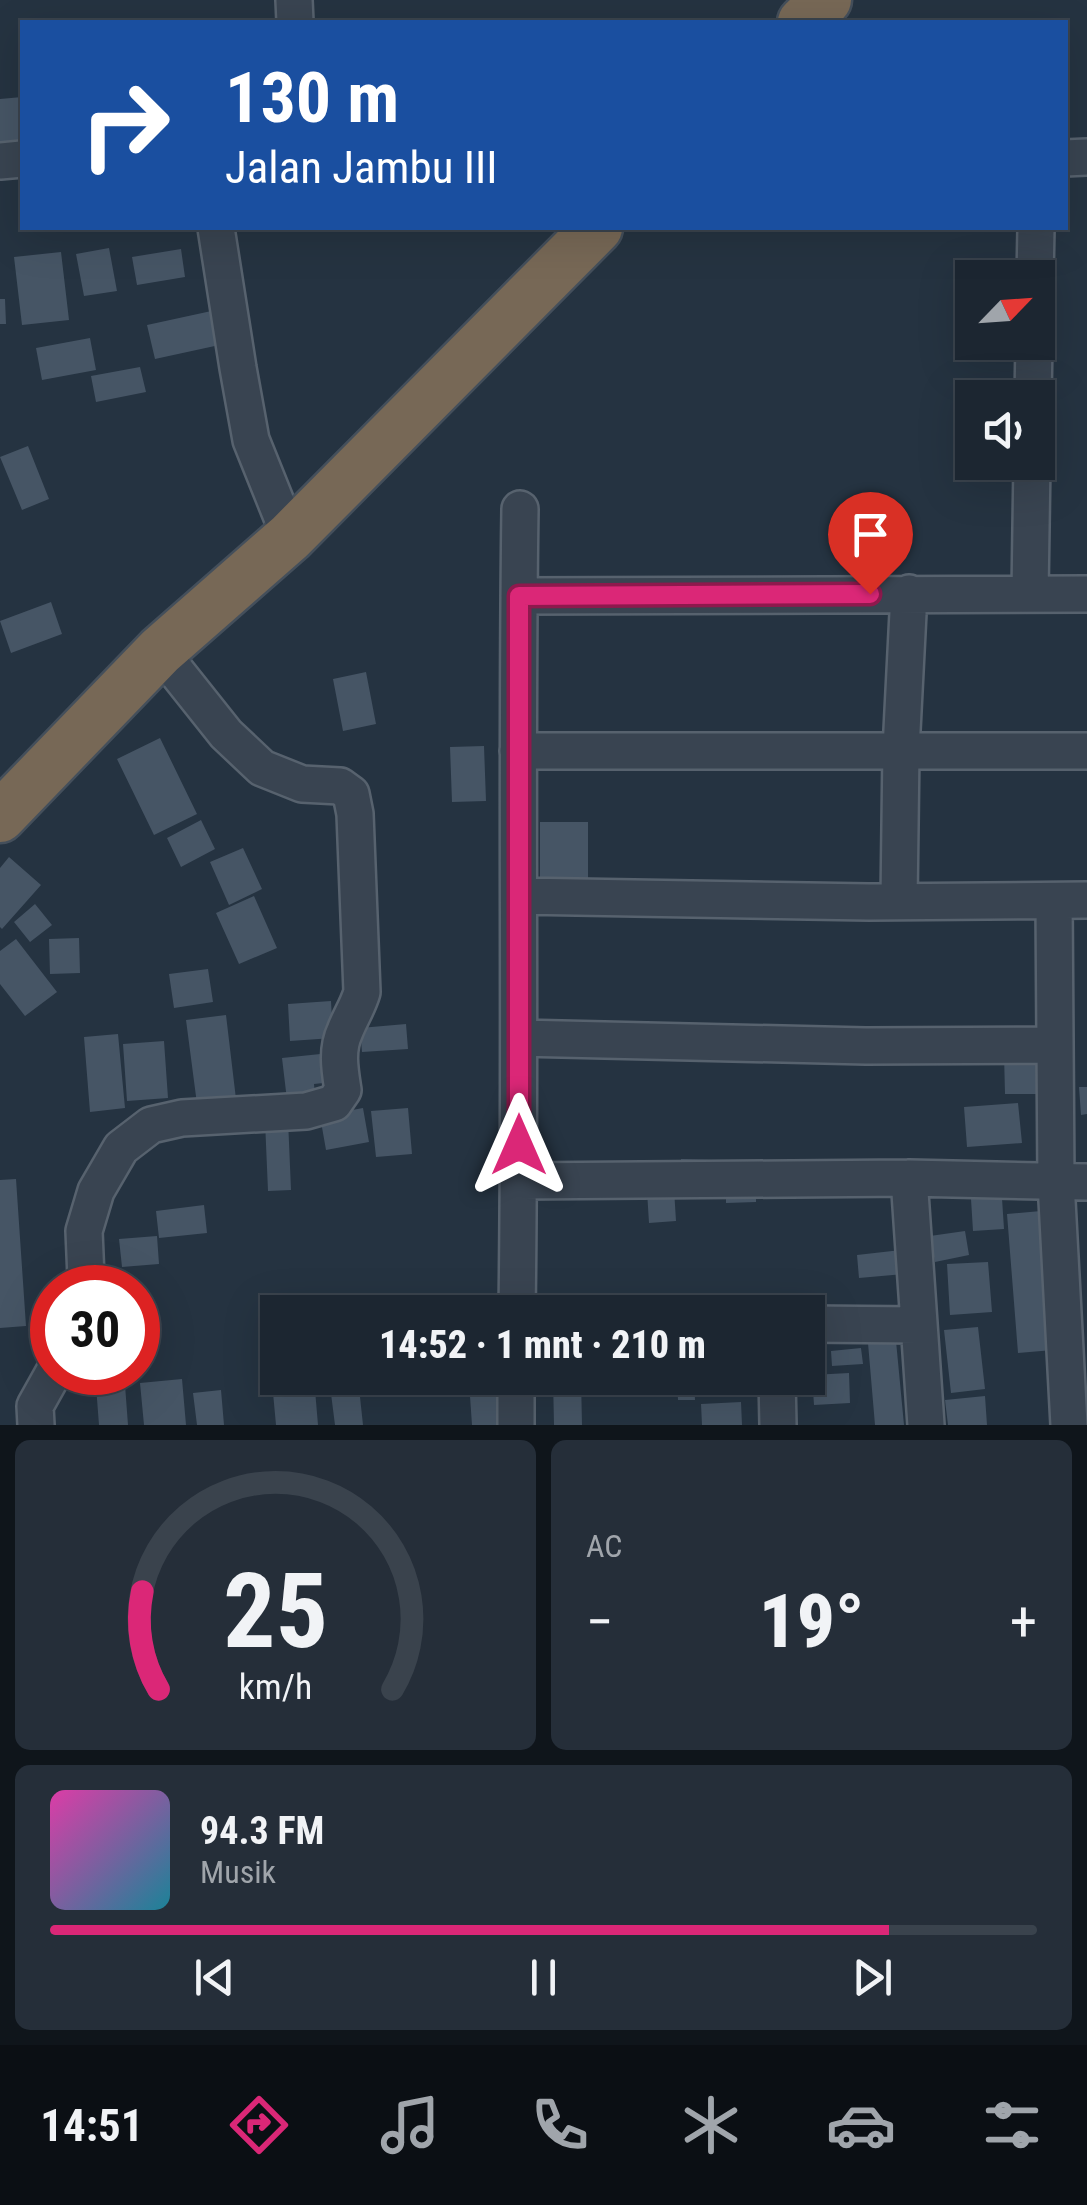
<!DOCTYPE html>
<html lang="id">
<meta charset="utf-8">
<style>
:root{--surface:#1c2631;--page:#252e39;--text:#f1f3f6;--muted:#a0a5ab;--line:#3a434d;--accent:#db2777}
body{margin:0;font-family:"Roboto Condensed",sans-serif;background:var(--page);color:var(--text);height:100vh;display:flex;flex-direction:column;font-size:38px;white-space:nowrap}
*{box-sizing:border-box;margin:0}
p{font-size:32px;color:var(--muted)}
.icon{flex:none;width:55px;height:55px;fill:none;stroke:currentColor;stroke-width:2;stroke-linecap:round;stroke-linejoin:round}
.map{position:relative;height:1425px;overflow:hidden}
.sheet{display:flex;flex-direction:column;gap:15px;padding:15px;background:#0f151b;flex:1}
.sheet>*{flex:none}
.top-card{position:absolute;left:20px;top:20px;width:1048px;height:210px;border-radius:0px;box-shadow:0 10px 40px #0002,0 0 0 2px var(--line);background:#1a4fa0;color:#fff;overflow:hidden}
.needle{width:65px;rotate:65deg}
.controls{position:absolute;left:955px;top:260px;display:grid;gap:20px}
.controls a{display:grid;place-items:center;width:100px;height:100px;border-radius:0px;background:var(--surface);box-shadow:0 10px 40px #0002,0 0 0 2px var(--line);font-size:50px}
.speed{position:absolute;left:30px;top:1265px;display:flex;gap:20px;font-size:50px;font-weight:700;text-align:center}
.speed>*{display:grid;place-content:center;width:130px;height:130px;border-radius:50%;background:var(--surface);box-shadow:0 10px 40px #0002,0 0 0 2px var(--line);line-height:1}
.speed .limit{border:15px solid #d22;background:#fff;color:#111}
.pin{position:absolute;display:grid;place-items:center;width:85px;height:85px;color:#fff;margin:-102px -42px;border-radius:50% 50% 50% 0;rotate:-45deg;box-shadow:0 0 10px #0007}
.pin .icon{rotate:45deg}
.me{position:absolute;width:110px;margin:-55px;rotate:0deg;stroke-linejoin:round;filter:drop-shadow(0 0 8px #0008)}
.turn{display:flex;align-items:center;gap:35px;height:210px;padding:0 40px;font-size:45px}
.turn .icon{width:130px;height:130px;stroke-width:2.5}
.turn b{display:block;font-size:70px;line-height:85px}
.big{font-size:75px;font-weight:800;line-height:1.1}
.sheet .widget{flex:1;display:flex;flex-direction:column;justify-content:center;gap:15px;min-width:0;padding:0 35px;border-radius:15px;background:var(--page)}
.sheet .dial{align-items:center;gap:0}
.dial svg{height:260px;overflow:visible;fill:none;stroke:var(--line);stroke-width:7;stroke-linecap:round;text-anchor:middle}
.dial text{fill:var(--text);stroke:none}
.song{display:flex;align-items:center;gap:30px}
.cover{width:120px;height:120px;border-radius:15px;background:linear-gradient(135deg,hsl(320 70% 55%),hsl(190 70% 35%))}
.played{height:10px;border-radius:5px;background:linear-gradient(90deg,var(--accent) 85%,var(--line) 85%)}
.keys{display:flex;justify-content:space-around;direction:ltr}
.heat{display:flex;justify-content:space-between;align-items:center;font-size:55px;direction:ltr}
.sheet .tiles{flex:1;display:grid;gap:15px;grid-template-columns:1fr 1fr}
.widget:last-child{grid-column:span 2}
.trip{position:absolute;left:260px;top:1295px;width:565px;height:100px;border-radius:0px;background:var(--surface);box-shadow:0 10px 40px #0002,0 0 0 2px var(--line);font-weight:800;line-height:100px;text-align:center}
.menu{display:flex;height:160px;justify-content:space-around;align-items:center;background:#0b0f14;color:var(--muted)}
.menu .icon{width:70px;height:70px}
.menu .selected{color:var(--accent)}
.menu b{font-size:45px;color:var(--text)}
.map>svg:first-child{display:block}
</style>
<div class="map">
<svg width="1087" height="1425" viewBox="0 0 1087 1425">
<rect width="100%" height="100%" fill="#253341"/>
<path fill="#465565" d="M22 97V147L0 149V99Z
M109 248 117 291 84 296 76 254Z
M181 249 185 277 137 285 132 257Z
M61 252 69 320 22 325 14 257Z
M0 299H5L6 324H0Z
M216 310 224 344 155 359 147 325Z
M90 338 96 370 42 380 36 348Z
M140 367 146 392 96 402 91 376Z
M28 446 49 499 22 510 0 457Z
M51 602 62 634 11 653 0 621Z
M366 672 376 724 343 731 333 679Z
M160 738 197 814 154 835 117 759Z
M484 746 486 801 452 802 450 747Z
M201 820 215 849 181 867 167 838Z
M540 822H588V881H540Z
M243 848 262 889 229 905 210 862Z
M9 857 41 885 2 929 0 927V868Z
M254 896 277 948 239 964 216 913Z
M35 904 52 925 30 942 14 922Z
M79 938 80 973 50 974 49 939Z
M16 939 57 992 25 1016 0 984V951Z
M208 969 213 1002 174 1008 169 974Z
M331 1001 333 1038 290 1041 288 1004Z
M226 1015 236 1099 197 1104 186 1020Z
M406 1024 408 1049 362 1052 360 1028Z
M118 1034 125 1108 90 1112 84 1037Z
M164 1041 168 1098 127 1101 123 1044Z
M330 1053 333 1082 314 1084 315 1096 287 1100 282 1058Z
M1004 1054H1043L1044 1094H1005Z
M1079 1087H1087V1114L1081 1115Z
M1018 1103 1022 1143 967 1147 964 1107Z
M363 1108 369 1142 326 1150 320 1116Z
M408 1108 412 1154 376 1157 371 1111Z
M288 1119 291 1190 268 1191 265 1121Z
M681 1159 712 1160 711 1175 680 1174Z
M16 1179 26 1326 0 1328V1180Z
M674 1189 676 1221 649 1223 647 1191Z
M726 1189H756V1202L726 1203Z
M1002 1198 1004 1229 973 1231 971 1199Z
M204 1205 207 1233 159 1238 156 1211Z
M1041 1211 1053 1350 1018 1353 1007 1214Z
M965 1231 969 1255 935 1262 930 1236Z
M157 1236 159 1264 122 1267 119 1239Z
M901 1250 904 1274 859 1278 857 1255Z
M988 1262 992 1312 950 1315 947 1264Z
M978 1327 985 1389 951 1393 944 1330Z
M896 1341 904 1425H875L868 1343Z
M861 1348 863 1364 832 1366 831 1351Z
M849 1373 850 1403 814 1405 812 1375Z
M314 1378 318 1425H276L272 1382Z
M329 1378H358L363 1425H335Z
M553 1378H581L582 1425H554Z
M634 1378H659V1381L634 1383Z
M677 1378H694L695 1400H678Z
M699 1378H734V1384L699 1385Z
M738 1378H757L758 1395 740 1397Z
M182 1379 186 1425H144L140 1383Z
M504 1380 507 1425H472L469 1382Z
M125 1385 128 1425H99L96 1386Z
M221 1390 224 1425H197L193 1393Z
M985 1396 987 1425H948L945 1400Z
M741 1402 742 1425H702L701 1404Z"/>
<g fill="none" stroke-linecap="round" stroke-linejoin="round">
<g stroke="#57626e" stroke-width="40">
<path id="minor" d="M294 0 295 22
M1065 158 1087 157
M0 161 22 159
M216 228 238 368 251 440 290 537
M1035 278 1036 228
M1033 398 1034 342
M1030 593 1032 462
M519 596 1087 594
M518 751H1087
M519 896 869 902 1087 900
M899 901 901 750 909 593
M1054 901 1056 1182 1069 1425
M519 1038 866 1046 1054 1045
M909 1178 926 1425
M519 1181 909 1178 1087 1182
M84 1288 86 1278 84 1231 96 1191 121 1148 151 1125 182 1118 306 1111 334 1103 343 1090C340 1071 336 1050 345 1031 350 1018 358 1006 362 992L355 814 351 794 340 786 302 784 262 768 226 734 160 651
M517 1312C521 1045 516 777 520 509
M808 1324 918 1325
M516 1378V1425
M777 1378 778 1425
M36 1425 35 1406 54 1372"/>
</g>
<g stroke="#444f5b" stroke-width="55">
<path id="highway" d="M803 22 826 0
M0 817 160 651 290 537 597 228"/>
</g>
<use href="#minor" stroke="#394451" stroke-width="35"/>
<use href="#highway" stroke="#776856" stroke-width="50"/>
</g>
<g fill="none" stroke-linecap="round" stroke-linejoin="round">
<g stroke="#8e194d" stroke-width="25">
<path id="route" d="M519 1145V596L870 594"/>
</g>
<use href="#route" stroke="#db2777" stroke-width="18"/>
</g>
</svg>
<div class="controls">
<a><svg class="needle" viewBox="-14 -14 28 28"><path d="M0-13l5 13h-10z" fill="#e53935"/><path d="M0 13l5-13h-10z" fill="#a0a5ab"/></svg></a>
<a><svg class="icon" aria-label="sound" viewBox="0 0 24 24"><path d="M4 9h4l5-4v14l-5-4H4zM17 9q2 3 0 6"/></svg></a>
</div>
<div class="speed"><div class="limit">30</div></div>
<div class="pin" style="left:870px;top:594px;background:#d93025"><svg class="icon" aria-label="arrive" viewBox="0 0 24 24"><path d="M6 21V4h12l-3 4 3 4H6"/></svg></div>
<svg class="me" style="left:519px;top:1145px" viewBox="-20 -20 40 40"><path d="M0-17L14 15 0 8-14 15z" fill="#db2777" stroke="#fff" stroke-width="4"/></svg>
<div class="trip">14:52 · 1 mnt · 210 m</div>
<div class="top-card">
<div class="turn"><svg class="icon" aria-label="right" viewBox="0 0 24 24"><path d="M7 20v-9h11M14 6l5 5-5 5"/></svg><div><b>130 m</b>Jalan Jambu III</div></div>
</div>
</div>
<section class="sheet">
<div class="tiles">
<div class="widget dial"><svg viewBox="0 0 100 80">
<path d="M14 69A42 42 0 1 1 86 69"/>
<path d="M14 69A42 42 0 0 1 9 39" stroke="#db2777"/>
<text x="50" y="56" font-size="32" font-weight="700">25</text>
<text x="50" y="72" font-size="11">km/h</text>
</svg></div>
<div class="widget"><p>AC</p>
<div class="heat"><a>−</a><b class="big">19°</b><a>+</a></div>
</div>
<div class="widget">
<div class="song"><i class="cover"></i><div><b>94.3 FM</b><p>Musik</p></div></div>
<div class="played"></div>
<div class="keys"><svg class="icon" aria-label="previous" viewBox="0 0 24 24"><path d="M18 5L8 12l10 7zM5 5v14"/></svg><svg class="icon" aria-label="pause" viewBox="0 0 24 24"><path d="M8 5v14M16 5v14"/></svg><svg class="icon" aria-label="next" viewBox="0 0 24 24"><path d="M6 5l10 7-10 7zM19 5v14"/></svg></div>
</div>
</div>
</section>
<nav class="menu">
<b>14:51</b>
<svg class="icon selected" aria-label="directions" viewBox="0 0 24 24"><path d="M12 3l9 9-9 9-9-9zM9 14v-3h6M13 9l2 2-2 2"/></svg>
<svg class="icon" aria-label="music" viewBox="0 0 24 24"><path d="M9 18V5l10-2v13"/><circle cx="6" cy="18" r="3"/><circle cx="16" cy="16" r="3"/></svg>
<svg class="icon" aria-label="phone" viewBox="0 0 24 24"><path d="M5 4h4l2 5-3 2q2 4 5 5l2-3 5 2v4C11 20 4 13 5 4z"/></svg>
<svg class="icon" aria-label="climate" viewBox="0 0 24 24"><path d="M12 3v18M4 7l16 10M4 17L20 7"/></svg>
<svg class="icon" aria-label="car" viewBox="0 0 24 24"><path d="M5 17H2v-5l4-1 3-4h7l3 4 3 1v5h-3M9 17h6M6 11h13"/><circle cx="7" cy="17" r="2"/><circle cx="17" cy="17" r="2"/></svg>
<svg class="icon" aria-label="filters" viewBox="0 0 24 24"><path d="M4 7h16M4 17h16"/><circle cx="9" cy="7" r="2"/><circle cx="15" cy="17" r="2"/></svg>
</nav>
